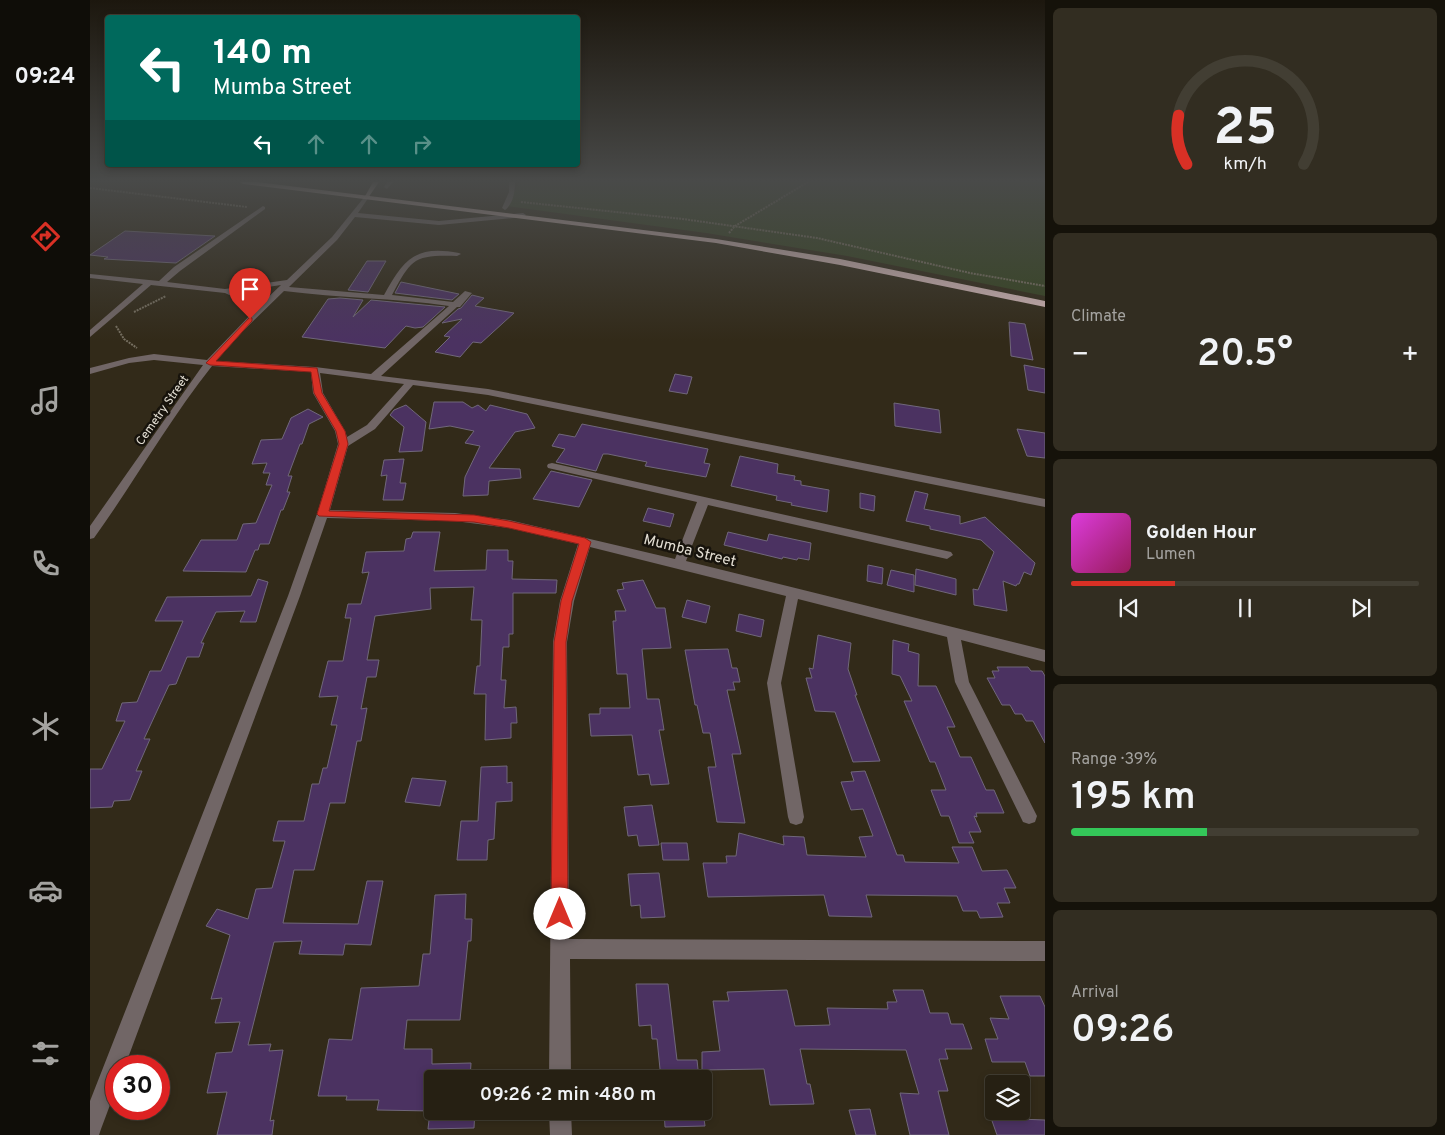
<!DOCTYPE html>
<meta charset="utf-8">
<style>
:root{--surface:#262013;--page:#322d21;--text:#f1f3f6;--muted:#a4a3a0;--line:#423e33;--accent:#d93025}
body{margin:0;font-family:Overpass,sans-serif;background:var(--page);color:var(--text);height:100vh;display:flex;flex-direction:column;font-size:19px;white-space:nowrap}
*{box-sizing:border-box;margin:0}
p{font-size:16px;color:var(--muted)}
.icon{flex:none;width:28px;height:28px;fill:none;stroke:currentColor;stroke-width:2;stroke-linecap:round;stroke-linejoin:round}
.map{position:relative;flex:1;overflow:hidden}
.panel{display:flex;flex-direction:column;gap:8px;padding:8px;background:#15120a;width:400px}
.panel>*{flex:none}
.guide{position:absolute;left:15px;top:15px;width:475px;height:152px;border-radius:5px;box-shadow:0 2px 8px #0003,0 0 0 1px var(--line);background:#00695c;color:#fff;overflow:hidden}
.buttons{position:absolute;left:895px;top:1075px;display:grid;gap:10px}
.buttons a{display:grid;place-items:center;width:45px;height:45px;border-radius:5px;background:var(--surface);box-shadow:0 2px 8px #0003,0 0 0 1px var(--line);font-size:25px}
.speed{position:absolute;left:15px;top:1055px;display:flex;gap:10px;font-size:25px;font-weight:700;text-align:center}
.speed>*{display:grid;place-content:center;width:65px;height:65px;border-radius:50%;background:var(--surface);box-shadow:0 2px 8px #0003,0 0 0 1px var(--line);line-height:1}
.speed .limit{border:8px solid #d22;background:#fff;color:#111}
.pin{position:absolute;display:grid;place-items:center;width:42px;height:42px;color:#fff;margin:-51px -21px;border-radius:50% 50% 50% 0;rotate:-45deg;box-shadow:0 0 5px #0007}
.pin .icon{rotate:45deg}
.me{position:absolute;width:55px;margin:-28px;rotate:0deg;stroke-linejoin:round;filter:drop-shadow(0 0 4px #0008)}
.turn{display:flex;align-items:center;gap:18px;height:105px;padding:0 25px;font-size:22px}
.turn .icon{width:65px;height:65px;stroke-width:2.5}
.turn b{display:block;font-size:35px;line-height:42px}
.lanes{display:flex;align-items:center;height:48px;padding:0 25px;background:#0003;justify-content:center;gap:25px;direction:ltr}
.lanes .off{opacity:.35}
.big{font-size:38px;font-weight:600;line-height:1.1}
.panel .card{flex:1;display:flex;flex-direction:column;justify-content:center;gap:8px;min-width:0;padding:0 18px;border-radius:8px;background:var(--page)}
.panel .dial{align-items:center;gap:0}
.dial svg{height:130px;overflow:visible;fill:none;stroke:var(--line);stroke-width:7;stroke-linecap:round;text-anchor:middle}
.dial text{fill:var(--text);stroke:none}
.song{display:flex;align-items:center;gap:15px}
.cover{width:60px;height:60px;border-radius:8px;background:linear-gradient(135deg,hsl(300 70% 55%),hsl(330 70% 35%))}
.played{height:5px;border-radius:2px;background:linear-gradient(90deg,var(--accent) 30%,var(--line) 30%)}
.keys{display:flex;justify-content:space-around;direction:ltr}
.heat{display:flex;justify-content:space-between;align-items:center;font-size:28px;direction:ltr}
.charge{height:8px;border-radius:4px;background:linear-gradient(90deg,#34c759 39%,var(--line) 0)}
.trip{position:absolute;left:334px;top:1070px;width:288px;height:50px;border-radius:5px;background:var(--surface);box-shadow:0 2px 8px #0003,0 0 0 1px var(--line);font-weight:600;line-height:50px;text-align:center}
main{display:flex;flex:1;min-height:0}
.dock{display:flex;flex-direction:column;width:90px;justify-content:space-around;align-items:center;background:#0f0d08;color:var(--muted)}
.dock .icon{width:35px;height:35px}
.dock .selected{color:var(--accent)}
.dock b{font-size:22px;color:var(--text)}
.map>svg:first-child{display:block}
</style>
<main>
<nav class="dock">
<b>09:24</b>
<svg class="icon selected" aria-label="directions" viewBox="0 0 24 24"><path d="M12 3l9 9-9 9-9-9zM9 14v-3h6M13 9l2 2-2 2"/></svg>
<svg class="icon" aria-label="music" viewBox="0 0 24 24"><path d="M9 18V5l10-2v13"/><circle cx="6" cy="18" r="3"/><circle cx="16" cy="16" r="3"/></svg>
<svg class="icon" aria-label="phone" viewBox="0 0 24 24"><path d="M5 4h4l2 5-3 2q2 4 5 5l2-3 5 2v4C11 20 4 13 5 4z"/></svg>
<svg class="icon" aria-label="climate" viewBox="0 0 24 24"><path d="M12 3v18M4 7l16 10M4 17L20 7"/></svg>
<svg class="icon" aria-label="car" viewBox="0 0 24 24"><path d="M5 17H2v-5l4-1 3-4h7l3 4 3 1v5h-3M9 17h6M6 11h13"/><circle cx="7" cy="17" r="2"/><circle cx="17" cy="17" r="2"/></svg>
<svg class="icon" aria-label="filters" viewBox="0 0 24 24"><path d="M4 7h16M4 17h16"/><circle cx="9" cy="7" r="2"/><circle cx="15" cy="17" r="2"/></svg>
</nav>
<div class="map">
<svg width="955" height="1135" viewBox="0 0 955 1135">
<rect width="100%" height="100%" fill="#322a19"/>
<path fill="#364421" d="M429 182H955V296L757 256 616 233 417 206Z"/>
<path fill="#4b3261" stroke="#70677a" d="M35 231 125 236 86 263 14 259 18 257 0 255Z
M277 261H296L278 292 258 290Z
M311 282 369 294 362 300 305 293Z
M382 295 394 298 385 306 424 313 391 343 383 342 370 357 345 352 360 337 354 336 372 319 352 323 368 309 371 308Z
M250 298 273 300 263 317 281 300 355 307 333 327 325 328 316 326 295 348 212 337 238 299Z
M919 322 935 324 943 360 921 356Z
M934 365 955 369V393L938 390Z
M585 374 602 377 597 394 579 391Z
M344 402H373L382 408 388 405 396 411 400 405 437 414 445 428 425 432 399 468 430 469 431 478 399 481 398 495 373 496 375 477 390 446 375 443 384 431 360 426 339 429Z
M804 403 849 410 851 433 805 426Z
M316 405 336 422 332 451 309 452 314 427 300 415 304 410Z
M218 409 233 417 219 424 212 444H210L198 476H202L197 492H200L193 510H191L179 544H170L168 550H165L156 572 93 571 111 540H147L153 524 166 523 182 485H176L180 473H173L177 463 162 464 171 440 192 439 201 418Z
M492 424 618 449 614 463 620 464 616 477 555 466 557 462 518 454H513L506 471 466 462 475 449 462 446 469 434 485 437Z
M927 429 955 433V458L937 456Z
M650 456 688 464 687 473 705 476 704 480 711 481V485L739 490 737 512 701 505 702 503 686 500 687 496 641 486Z
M314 459 310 483H316L313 500H293L297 475 291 476 294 460Z
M461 471 502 480 489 507 443 499Z
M825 491 838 494 834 509 870 516V524L895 517 945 563 941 575 934 572 929 584H927L926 586 913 581 917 611 884 605 883 589 888 590 904 552 891 540 840 529V526L816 521Z
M770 493 785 496 784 511 770 508Z
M558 508 584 514 580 527 553 521Z
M323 532H350L344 571 396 570 397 550H418V561H423L422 579 467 580 466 593H423V634H419V647H413L411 680H416L414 708 426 707 427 723H421V738L395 740 396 694H384L387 666H390L392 620H381L384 587 340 588 341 609 285 616 277 660H289L286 677H277L271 709 277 708 271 741H267L255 803H240L224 870H204L193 923 268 924 277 881H293L281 945 255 944 253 955 209 954 212 941 184 942 158 1045 181 1044 179 1051 193 1050 180 1121 184 1120 182 1135H127L137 1092 117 1093 126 1053 142 1052 150 1022 125 1023 132 998 121 999 140 935 116 926 127 909 158 919 166 889 182 888 195 841H183L188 821H214L222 784H229L233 768H237L247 725H241L248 696 229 697 238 661H253L261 618H255L258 604H271L279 572 272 573 276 552 314 551 316 539 321 538Z
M638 532 677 541 679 534 721 543 719 560 708 558 707 560 693 557 692 559 634 545Z
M778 565 793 568 792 584 777 581Z
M826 569 866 579V595L825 585Z
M801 570 824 575V592L797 585Z
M168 579 178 582 166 622H150L155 611 126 612 111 643H114L109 657H97L86 684 79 685 54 739H60L46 771H52L40 800 24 801 22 807 0 808V769H12L35 721H26L32 703 47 702 60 671H71L93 621H65L77 597 161 596Z
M553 580 566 608H575L581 648 552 649 557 699H569L574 730H569L579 784 561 785 559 774 548 775 542 735 501 736 499 714H510V708H540L537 674H527L523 621H526L525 611H536L527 590 534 589 532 583Z
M597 600 620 606 616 623 592 617Z
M649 614 674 620 671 637 646 631Z
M728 635 761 643 758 669 767 695H765L790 761 763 762 745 712 725 711 716 678H722L719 668 723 669Z
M803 640 819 644 818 651 829 654 828 686H846L865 727H857L870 757H881L896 790H904L914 813H886L887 817 884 816 891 832H879L884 843H869L859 816H851L841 790H856L845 762H840L814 701H822L810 676 802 674Z
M638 649 642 668H647L650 682H643L645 690H637L651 754H642L655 823 627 822 618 767H626L620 733H613L607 705H605L595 650Z
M907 667H938L941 671H952L955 676V743L943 721H936L932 714H925L920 705H912L897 678H905L902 671H909Z
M417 766V783L422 782V801L406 802 404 839 398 840 397 860H367L371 821H388L391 767Z
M775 771 807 855H813L815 862 869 863 862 847H882L892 871 917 870 926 888H914L920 903H907L913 917 890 918 887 911H873L867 896 776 895 782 917 739 916 734 895 618 897 613 863H637L636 856H646L649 833 694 845 693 836 714 837 717 855 776 857 769 837 783 836 773 809 761 810 751 782 764 781 761 772Z
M322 778 356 781 350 806 315 802Z
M562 805 569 845 549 846 547 835 538 836 534 807Z
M571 843H597L599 860H573Z
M569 873 575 917 551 918 550 905 541 906 538 874Z
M376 894 375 919H382L381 941H378L370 1020H317L314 1049H342V1064L381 1063 380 1079H342V1111L287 1110 289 1100H256L257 1096H228L239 1039 262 1040 271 988 329 986 333 954H340L345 895Z
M546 984H578L587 1060H607L609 1079H571L567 1039H562L561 1025 549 1026Z
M697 990 705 1026 740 1025 737 1008 798 1009 797 1002H807L803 990H833L840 1013H858L861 1024H873L882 1049H855L858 1059H849L858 1091H848L859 1135H820L810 1093 829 1094 816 1050 710 1049 717 1084H720L724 1104 680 1105 674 1069 612 1070V1052L630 1051 623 1001H639L637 992Z
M910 996H950L955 1007V1076H940L935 1062H902L895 1039H908L900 1018 919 1019Z
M780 1109 786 1135H766L759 1110Z
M340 1111H385L384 1128 338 1129Z
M574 1111H613L615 1126 575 1127Z
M901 1118 955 1120V1135H907Z"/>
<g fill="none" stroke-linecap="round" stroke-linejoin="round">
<path stroke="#766f60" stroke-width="2" stroke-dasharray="2 1" stroke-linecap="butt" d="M0 188 157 207
M431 202 593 219 727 238 880 273 955 286
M639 233 645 226 718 182
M44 312 76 296
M26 326 34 339 47 348"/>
<path fill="#716666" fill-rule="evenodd" d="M297 182H303L297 189 294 187Z
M419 182H425C425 192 423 204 415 210L412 208 419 192Z
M276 195 279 197 268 213 349 221 433 213 436 215 433 217 349 225 265 217 247 240 199 287 294 295C314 259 325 245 369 253L371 254 367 256C324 255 322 258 302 295L363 302 375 291 382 293 370 307H367L291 376 398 389 955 499V507L398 395 323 385 285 429 258 446 240 510 365 513 419 520 585 559 607 502 458 468 457 466 458 464 462 463 861 552 863 555 857 559 618 505 596 561 955 650V662L871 640 879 682 947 816 945 822 939 824 933 822 865 682 857 637 708 599 691 683 714 817 712 823 706 825 700 823 698 817 677 683 696 596 500 547 484 601 477 642 479 939 955 941V961L480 959 481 1079H459L463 642 470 601 488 544 419 528 365 521 237 518 210 596 35 1066H26V1089L11 1129 9 1135H0V1101L198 596 227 514 248 444 245 431 223 393 221 372 122 366C79 420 45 481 4 538L0 539V526L113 365 64 360 39 363 0 374V368L39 358 64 354 117 360 167 308 135 293 61 285 0 337V330L53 284 0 278V274L69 281 84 267 173 206 175 207V209L90 271 77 282 135 289 197 280 242 237ZM191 285 171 304 145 292ZM194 291C249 298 304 298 359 306L281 374 225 367 126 361 153 331ZM230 373 314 384 277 425 257 437 255 431 233 393Z
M459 1111H481L482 1135H460Z"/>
<path fill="#b7a0a0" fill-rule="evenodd" d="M283 182H289L278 198H274Z"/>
<path fill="#d2b7b7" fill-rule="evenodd" d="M150 182H167L626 239 750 259 955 301V307L750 265 626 243 153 184Z"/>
</g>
<linearGradient id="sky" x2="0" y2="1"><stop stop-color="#1c170e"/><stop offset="0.53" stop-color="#494a49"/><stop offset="1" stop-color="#494a49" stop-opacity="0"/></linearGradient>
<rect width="955" height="341" fill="url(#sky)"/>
<path fill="#d93025" stroke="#8d1f18" d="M160 317 162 318V321L126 361 227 368 232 393 255 431 258 444 239 511 384 515 419 521 495 538 501 542 482 601 476 642 478 914 476 920 470 922 464 920 461 914 464 642 471 601 489 544 419 528 384 522 229 516 227 514 249 444 246 431 224 393 221 372 120 365 116 363Z"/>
<g text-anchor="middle" stroke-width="5" stroke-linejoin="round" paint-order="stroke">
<g font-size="12" fill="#e3ded3" stroke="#17130c">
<text transform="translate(72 410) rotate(-55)" y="4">Cemetry Street</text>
</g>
<g font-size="15" fill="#e3ded3" stroke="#17130c">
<text transform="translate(600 550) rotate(14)" y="5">Mumba Street</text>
</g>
</g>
</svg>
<div class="buttons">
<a><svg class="icon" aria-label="layers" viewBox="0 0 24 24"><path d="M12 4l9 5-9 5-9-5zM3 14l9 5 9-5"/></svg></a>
</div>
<div class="speed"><div class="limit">30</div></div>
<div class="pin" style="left:160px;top:319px;background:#d93025"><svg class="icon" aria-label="arrive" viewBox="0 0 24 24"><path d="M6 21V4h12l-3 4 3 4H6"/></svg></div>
<svg class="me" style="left:470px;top:914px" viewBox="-20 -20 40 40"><circle r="19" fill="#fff"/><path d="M0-13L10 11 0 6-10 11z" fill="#d93025"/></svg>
<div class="trip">09:26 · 2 min · 480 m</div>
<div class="guide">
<div class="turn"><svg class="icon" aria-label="left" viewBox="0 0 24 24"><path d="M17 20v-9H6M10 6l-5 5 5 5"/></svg><div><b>140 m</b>Mumba Street</div></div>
<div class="lanes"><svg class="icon" aria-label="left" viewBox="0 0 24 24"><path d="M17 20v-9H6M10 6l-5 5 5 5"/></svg><svg class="icon off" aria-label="ahead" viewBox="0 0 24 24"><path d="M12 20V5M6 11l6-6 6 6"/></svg><svg class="icon off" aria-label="ahead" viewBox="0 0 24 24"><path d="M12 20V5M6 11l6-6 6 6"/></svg><svg class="icon off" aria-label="right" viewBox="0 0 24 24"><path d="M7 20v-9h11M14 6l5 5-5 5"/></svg></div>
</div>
</div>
<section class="panel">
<div class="card dial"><svg viewBox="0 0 100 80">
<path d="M14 69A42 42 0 1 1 86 69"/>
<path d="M14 69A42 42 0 0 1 9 39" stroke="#d93025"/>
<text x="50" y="56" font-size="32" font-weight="700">25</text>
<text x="50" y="72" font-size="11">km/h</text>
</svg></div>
<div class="card"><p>Climate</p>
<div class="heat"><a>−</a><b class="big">20.5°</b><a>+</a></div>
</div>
<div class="card">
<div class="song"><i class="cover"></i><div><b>Golden Hour</b><p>Lumen</p></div></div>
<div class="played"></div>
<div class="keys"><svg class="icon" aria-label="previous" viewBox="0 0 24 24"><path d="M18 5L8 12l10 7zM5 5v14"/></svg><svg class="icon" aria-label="pause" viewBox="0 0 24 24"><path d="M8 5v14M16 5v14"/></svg><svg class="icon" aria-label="next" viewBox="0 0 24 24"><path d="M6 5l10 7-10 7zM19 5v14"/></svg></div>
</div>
<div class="card"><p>Range · 39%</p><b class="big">195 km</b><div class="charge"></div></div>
<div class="card"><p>Arrival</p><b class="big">09:26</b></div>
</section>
</main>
